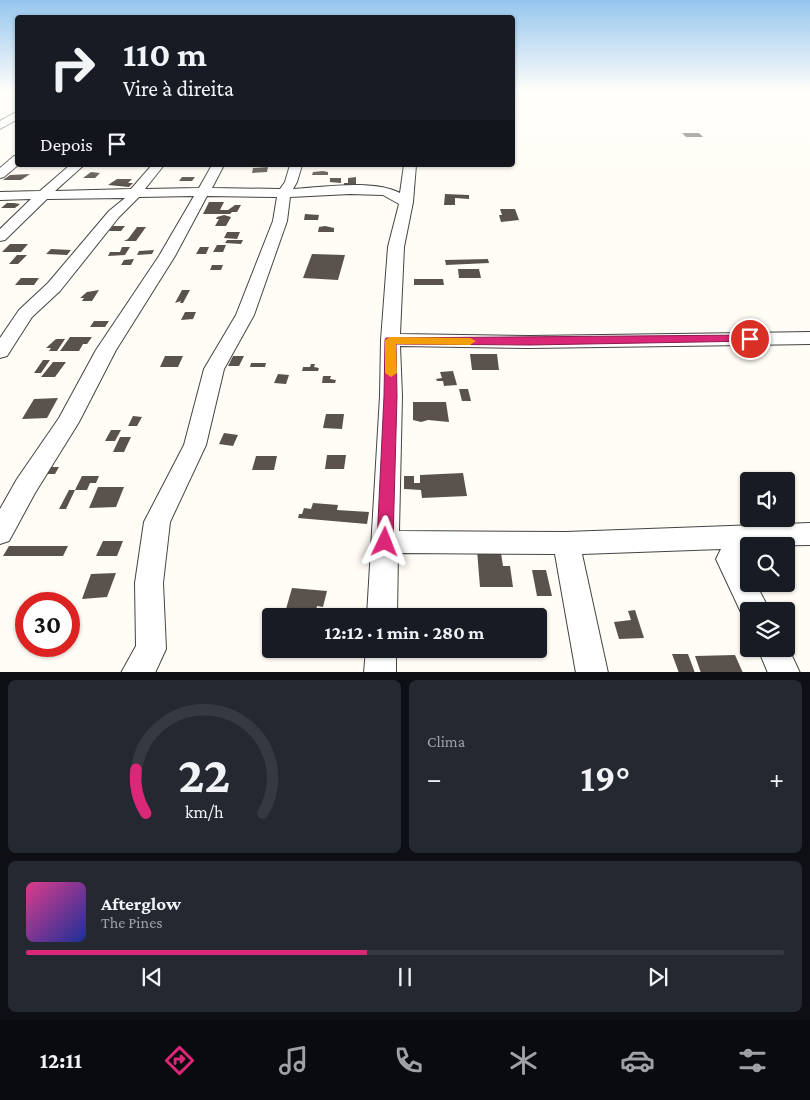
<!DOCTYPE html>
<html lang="pt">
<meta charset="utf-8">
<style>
:root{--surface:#171b24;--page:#242831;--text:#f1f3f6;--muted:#9ea1a6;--line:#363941;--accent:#db2777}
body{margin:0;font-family:"Crimson Pro",serif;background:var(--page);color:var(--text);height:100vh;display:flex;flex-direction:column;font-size:19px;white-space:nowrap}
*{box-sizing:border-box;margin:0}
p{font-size:16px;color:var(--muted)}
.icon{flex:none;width:28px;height:28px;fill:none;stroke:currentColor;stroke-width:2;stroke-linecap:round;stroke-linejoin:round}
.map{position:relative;height:672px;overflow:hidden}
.details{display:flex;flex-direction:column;gap:8px;padding:8px;background:#0d0f14;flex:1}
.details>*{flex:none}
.top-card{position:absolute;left:15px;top:15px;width:500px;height:152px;border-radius:5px;box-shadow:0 1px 4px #0004;background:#171b24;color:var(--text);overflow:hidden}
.buttons{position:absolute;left:740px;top:472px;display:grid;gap:10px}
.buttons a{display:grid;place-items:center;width:55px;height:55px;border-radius:5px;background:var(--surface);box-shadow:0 1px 4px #0004;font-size:25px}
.speed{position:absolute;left:15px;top:592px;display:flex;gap:10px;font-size:25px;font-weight:700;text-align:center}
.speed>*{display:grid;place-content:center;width:65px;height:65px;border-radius:50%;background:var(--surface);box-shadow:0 1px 4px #0004;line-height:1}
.speed .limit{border:8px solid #d22;background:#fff;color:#111}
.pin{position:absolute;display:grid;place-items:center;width:42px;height:42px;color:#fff;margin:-21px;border:2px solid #fff;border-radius:50%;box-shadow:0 1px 5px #0007}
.me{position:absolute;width:55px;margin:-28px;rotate:2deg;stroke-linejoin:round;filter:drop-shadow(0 0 4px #0008)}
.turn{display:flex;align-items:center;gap:18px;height:105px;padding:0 25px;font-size:22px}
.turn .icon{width:65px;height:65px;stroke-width:2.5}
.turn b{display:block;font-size:35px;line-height:42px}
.then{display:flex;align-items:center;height:48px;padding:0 25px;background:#0003;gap:10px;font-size:19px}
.big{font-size:38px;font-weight:700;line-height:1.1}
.details .card{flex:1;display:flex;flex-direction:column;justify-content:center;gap:8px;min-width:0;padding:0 18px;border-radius:8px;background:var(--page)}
.details .dial{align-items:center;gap:0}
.dial svg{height:130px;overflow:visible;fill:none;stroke:var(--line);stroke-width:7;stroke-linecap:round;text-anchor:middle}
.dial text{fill:var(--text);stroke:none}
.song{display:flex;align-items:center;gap:15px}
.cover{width:60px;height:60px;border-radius:8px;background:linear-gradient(135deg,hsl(330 70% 55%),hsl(230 70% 35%))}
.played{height:5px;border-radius:2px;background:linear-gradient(90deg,var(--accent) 45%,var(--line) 45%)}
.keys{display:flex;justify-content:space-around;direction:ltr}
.heat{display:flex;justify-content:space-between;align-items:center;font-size:28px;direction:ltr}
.details .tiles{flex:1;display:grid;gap:8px;grid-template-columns:1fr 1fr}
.card:last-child{grid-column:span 2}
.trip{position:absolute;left:262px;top:608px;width:285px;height:50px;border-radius:5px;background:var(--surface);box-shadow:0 1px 4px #0004;font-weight:700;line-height:50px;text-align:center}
.tabs{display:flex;height:80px;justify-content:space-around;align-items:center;background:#090b0e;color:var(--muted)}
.tabs .icon{width:35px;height:35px}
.tabs .current{color:var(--accent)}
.tabs b{font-size:22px;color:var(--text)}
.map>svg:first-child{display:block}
</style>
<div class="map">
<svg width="810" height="673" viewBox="0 0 810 673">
<rect width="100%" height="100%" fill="#fffdf5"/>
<path fill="#5a524d" d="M682 133H699L703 137H686Z
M268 167 267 172 252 173 253 168Z
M91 172 100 173 95 178H83Z
M313 172 323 171 328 172V175H312Z
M30 174 21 180H3L10 175Z
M182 177H195L192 181H179Z
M356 177V185L344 186V183H348V178Z
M330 178H341V183L330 182Z
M117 179H132L128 183H133L129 187 108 185Z
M445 194 469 195V199L455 198V205H444Z
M209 202H224L220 210H228L235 205H241L237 212H232L230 214H203Z
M7 203H14L20 204 15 208H1Z
M500 209H515L519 220 501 222 499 215H502Z
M305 214 319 215 318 220H304Z
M224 215 231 217 226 226H215L219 219H216L217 217Z
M113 226H125L121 231H109Z
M325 226 334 228V232H318L319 227Z
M137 227H146L136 241H124L128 239Z
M227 232H240L237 239 224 238Z
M227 240H243L241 244 225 243Z
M10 244H28L21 252H2Z
M217 245H226L223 252H213Z
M122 247H130L125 255 108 256 110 252H120Z
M200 247H209L206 254H196Z
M51 249 71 250 67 255 46 254Z
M154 250 152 254 137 255 139 251Z
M312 254 345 255 338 280 303 278Z
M17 255H27L18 264H9Z
M134 259 131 265H121L124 260Z
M488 259 489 263 446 265 445 260Z
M212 265H223L221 270H210Z
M458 269H479L481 278H459Z
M21 278H39L34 285H15Z
M414 279H443L444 285H414Z
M99 290 92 301H82L84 298H80L87 292Z
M182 290H190L183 303H180L181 301 175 303Z
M185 312H196L193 319 181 320Z
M94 321H109L105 327H90Z
M70 337H92L87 344H83L79 351H60Z
M56 339H65L57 351H49L51 348H46Z
M470 354H497L499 370H472Z
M165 356H183L178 367H160Z
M233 356H244L239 366H228Z
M43 360H50L41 373H34Z
M53 362H66L55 377H41Z
M251 363H266L265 367H250Z
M311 364H315L314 367 319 368 318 371H302L303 367H310Z
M453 371 457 385 444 386 443 381H437L436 379 442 378 440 372Z
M278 374 289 375 286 384 274 383Z
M323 376H331L330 379 336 380 335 383H322Z
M459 389H468L471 401H462Z
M58 398 47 418 22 419 34 399Z
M413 402H446L449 422 428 420 421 422 413 420Z
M326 414H344L342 429 323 428Z
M133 416 142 417 137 426H128Z
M111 430H121L115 441H105Z
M224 433 238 435 233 446 219 444Z
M120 437H131L124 452H113Z
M327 455H346L344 469H325Z
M256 456H277L274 470H252Z
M51 467H59L55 474H47Z
M463 473 467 496 422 498 421 490 404 489V476H414V483H420V475Z
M82 476H99L96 483H90L87 490H75L66 509H59L69 490H75Z
M98 487H124L116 507 89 508Z
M313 503 338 505 337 510 369 512 367 524 298 518 299 514H302L304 508 311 509Z
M103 541H123L117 556H96Z
M9 546H68L63 556H3Z
M477 550 501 553 503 566H510L513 587H480Z
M532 570H546L552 596H537Z
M116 573 107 597 82 599 91 574Z
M292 588 327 591 323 607 317 606 315 616H284Z
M635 610 644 638 619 639 614 622 631 620 628 611Z
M672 654H688L695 673H679Z
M735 655 743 673H701L695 656Z"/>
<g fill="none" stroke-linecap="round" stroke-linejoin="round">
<g stroke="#444" stroke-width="2">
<path id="minor" d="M18 111V119L0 129V121Z
M14 156H18V165L4 177 0 178V168Z
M70 165H84L55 191 131 189 152 165H164L145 189 199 188 212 165H224L212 188 280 189 285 182 290 165H302L297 182 293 189C324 187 374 179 400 193L404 165H416L413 202 404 247 400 334 530 336 810 332V344L530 348 400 346 402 396 399 531 566 532 810 523V545L749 546 744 559 749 568V584H756L770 611H749V622L745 621 716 559 721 549 582 554 608 673H576L555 554 398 553 397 616H367L380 396 381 340 388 247 399 204 383 195 350 194 290 197 287 221 254 315 224 369 206 445 170 522 163 583 166 649 155 673H121L136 646 135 583 144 522 184 445 204 369 236 315 273 221 277 197 207 196 175 256 116 350 79 422 35 493 9 541 0 544V509L17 479 59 418 96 350 159 256 194 196 139 197 119 217 60 291 32 317 7 356 0 358V338L19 310 48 283 109 211 125 198 47 199 5 240 0 241V229L31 199 0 200V192L40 191Z
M786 643 800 673H768L758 649H786Z
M366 649H396V673H364Z"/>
</g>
<use href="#minor" fill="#fff" fill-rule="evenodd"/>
</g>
<linearGradient id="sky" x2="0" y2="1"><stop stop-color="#95c6ee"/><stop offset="0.49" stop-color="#fffefa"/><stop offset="1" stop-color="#fffefa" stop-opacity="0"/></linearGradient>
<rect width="810" height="186" fill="url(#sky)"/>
<path fill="#db2777" stroke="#8e194d" d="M750 335 754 336 756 339 754 341 530 345 396 344 397 396 393 542 391 547 385 549 380 547 377 542 384 396 385 340 386 338Z"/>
<path fill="#f59e0b" d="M390 337 470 338 476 341 470 345 396 344 397 373 391 377 385 373V340Z"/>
</svg>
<div class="buttons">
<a><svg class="icon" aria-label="sound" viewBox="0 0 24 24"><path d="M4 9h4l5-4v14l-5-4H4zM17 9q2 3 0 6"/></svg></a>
<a><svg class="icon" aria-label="search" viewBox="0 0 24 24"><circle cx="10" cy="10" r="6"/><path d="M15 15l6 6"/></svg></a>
<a><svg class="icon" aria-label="layers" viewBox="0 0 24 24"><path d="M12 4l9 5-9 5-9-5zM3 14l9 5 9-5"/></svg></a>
</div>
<div class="speed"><div class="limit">30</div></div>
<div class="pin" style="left:750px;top:339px;background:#d93025"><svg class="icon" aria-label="arrive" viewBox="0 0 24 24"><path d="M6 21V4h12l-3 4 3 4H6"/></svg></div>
<svg class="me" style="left:385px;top:542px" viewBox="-20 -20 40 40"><path d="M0-17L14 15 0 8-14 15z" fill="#db2777" stroke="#fff" stroke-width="4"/></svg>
<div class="trip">12:12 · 1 min · 280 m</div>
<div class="top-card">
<div class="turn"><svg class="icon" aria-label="right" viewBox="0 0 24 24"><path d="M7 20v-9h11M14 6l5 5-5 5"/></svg><div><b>110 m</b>Vire à direita</div></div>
<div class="then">Depois<svg class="icon" aria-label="arrive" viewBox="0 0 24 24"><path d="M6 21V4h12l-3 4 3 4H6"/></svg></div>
</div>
</div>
<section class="details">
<div class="tiles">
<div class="card dial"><svg viewBox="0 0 100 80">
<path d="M14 69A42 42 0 1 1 86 69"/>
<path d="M14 69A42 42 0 0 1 8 42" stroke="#db2777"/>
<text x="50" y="56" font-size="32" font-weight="700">22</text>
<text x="50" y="72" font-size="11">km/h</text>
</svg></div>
<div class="card"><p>Clima</p>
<div class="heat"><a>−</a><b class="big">19°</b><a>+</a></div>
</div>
<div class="card">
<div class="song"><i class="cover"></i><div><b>Afterglow</b><p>The Pines</p></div></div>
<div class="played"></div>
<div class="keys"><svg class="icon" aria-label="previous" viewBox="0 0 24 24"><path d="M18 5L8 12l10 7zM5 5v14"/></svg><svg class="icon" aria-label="pause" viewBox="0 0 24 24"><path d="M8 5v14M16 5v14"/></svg><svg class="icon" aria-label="next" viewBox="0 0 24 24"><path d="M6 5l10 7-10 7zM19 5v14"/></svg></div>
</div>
</div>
</section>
<nav class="tabs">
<b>12:11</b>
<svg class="icon current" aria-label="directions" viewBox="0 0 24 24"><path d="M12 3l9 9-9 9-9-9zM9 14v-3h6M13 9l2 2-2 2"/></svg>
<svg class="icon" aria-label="music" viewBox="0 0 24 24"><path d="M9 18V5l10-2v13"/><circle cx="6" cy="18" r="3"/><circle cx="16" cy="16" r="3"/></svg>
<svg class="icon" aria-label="phone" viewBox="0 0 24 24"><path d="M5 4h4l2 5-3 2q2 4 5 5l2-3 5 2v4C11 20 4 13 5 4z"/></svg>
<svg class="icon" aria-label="climate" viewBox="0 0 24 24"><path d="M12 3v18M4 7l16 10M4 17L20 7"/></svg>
<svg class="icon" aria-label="car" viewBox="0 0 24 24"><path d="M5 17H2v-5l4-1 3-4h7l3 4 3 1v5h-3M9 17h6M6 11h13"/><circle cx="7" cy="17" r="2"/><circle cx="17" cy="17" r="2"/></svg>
<svg class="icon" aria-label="filters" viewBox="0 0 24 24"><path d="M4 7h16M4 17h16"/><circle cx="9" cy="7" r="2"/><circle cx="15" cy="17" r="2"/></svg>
</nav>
